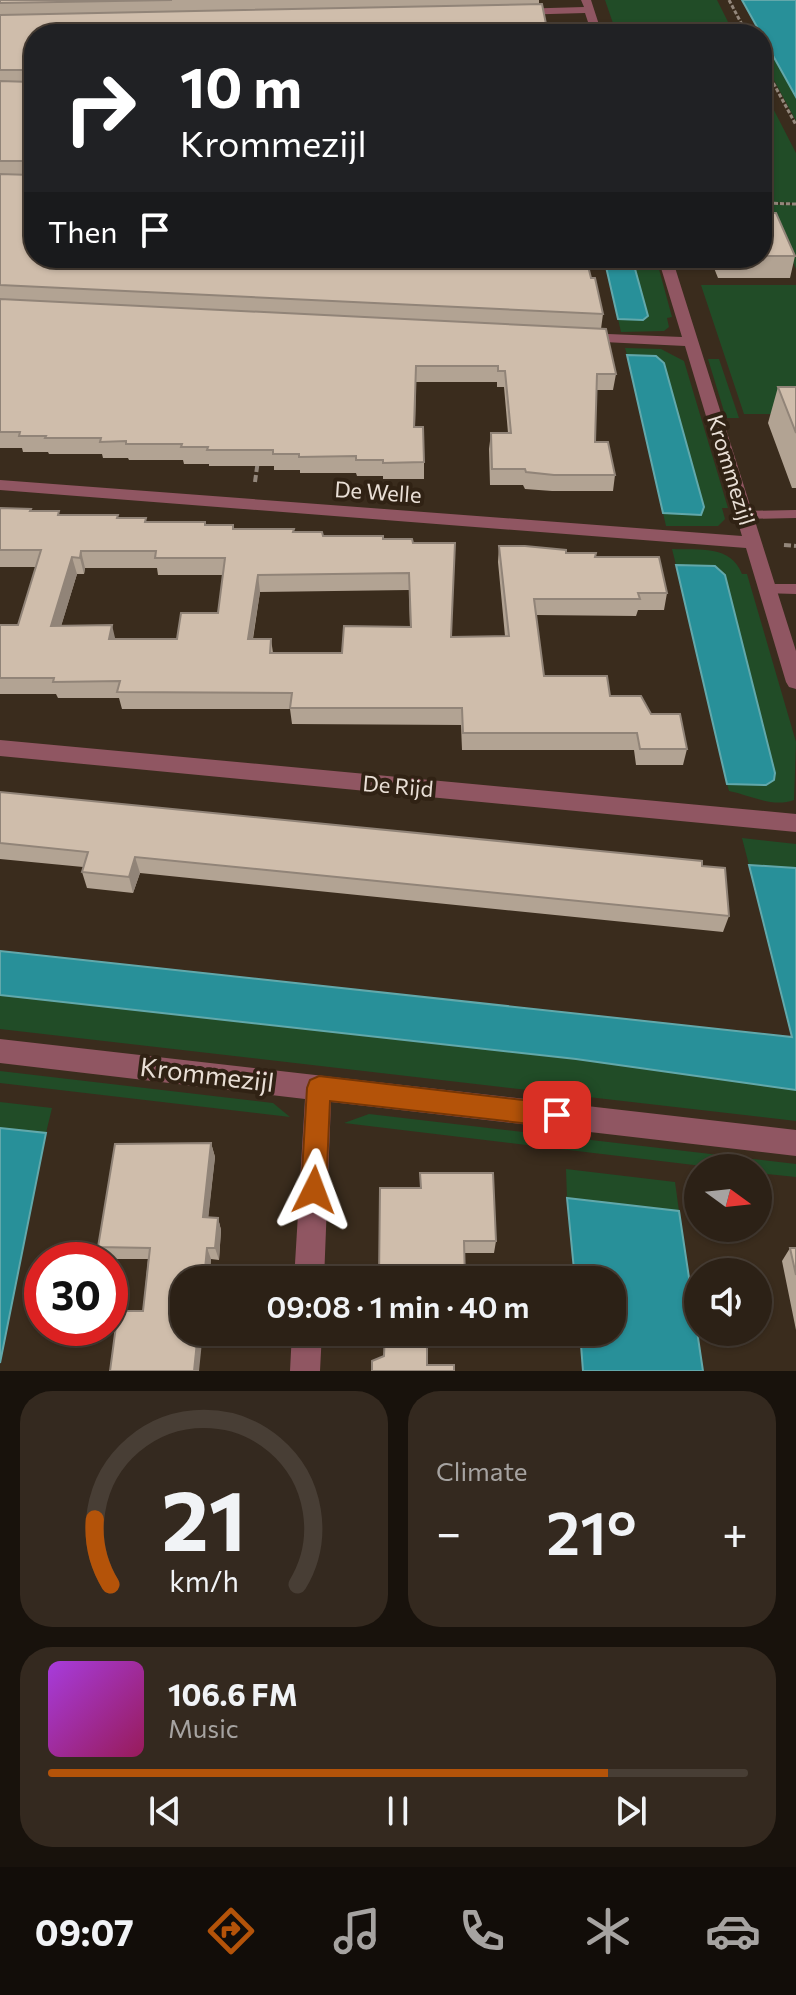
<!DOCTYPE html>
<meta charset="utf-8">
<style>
:root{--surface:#2c2116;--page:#34291f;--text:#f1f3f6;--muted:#a6a3a1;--line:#483e35;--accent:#b45309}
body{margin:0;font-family:Commissioner,sans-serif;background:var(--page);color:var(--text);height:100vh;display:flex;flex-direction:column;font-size:30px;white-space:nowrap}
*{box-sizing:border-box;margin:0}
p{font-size:26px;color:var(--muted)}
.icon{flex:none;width:44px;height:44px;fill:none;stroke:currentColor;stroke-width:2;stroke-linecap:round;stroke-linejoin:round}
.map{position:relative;height:1371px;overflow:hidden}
.drawer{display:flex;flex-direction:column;gap:20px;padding:20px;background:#18120c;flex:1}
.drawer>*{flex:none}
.top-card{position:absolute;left:24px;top:24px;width:748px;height:244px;border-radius:32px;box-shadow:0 2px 6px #0004,0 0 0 2px var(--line);background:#202124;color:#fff;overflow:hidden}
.needle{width:52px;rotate:105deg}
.controls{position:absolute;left:684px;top:1154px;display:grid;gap:16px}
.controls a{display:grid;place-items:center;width:88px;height:88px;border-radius:50%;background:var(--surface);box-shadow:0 2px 6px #0004,0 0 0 2px var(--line);font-size:40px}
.speed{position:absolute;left:24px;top:1242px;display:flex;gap:16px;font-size:40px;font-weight:700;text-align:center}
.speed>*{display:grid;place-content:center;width:104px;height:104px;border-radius:50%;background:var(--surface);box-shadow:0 2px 6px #0004,0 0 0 2px var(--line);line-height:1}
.speed .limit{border:12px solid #d22;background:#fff;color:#111}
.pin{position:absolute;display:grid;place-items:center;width:68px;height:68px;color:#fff;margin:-34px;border-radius:16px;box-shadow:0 4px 12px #0006}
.me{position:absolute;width:88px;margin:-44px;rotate:3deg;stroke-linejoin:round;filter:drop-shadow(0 0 6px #0008)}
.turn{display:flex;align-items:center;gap:28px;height:168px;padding:0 24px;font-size:36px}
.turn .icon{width:104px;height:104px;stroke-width:2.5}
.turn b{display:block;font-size:56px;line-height:68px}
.then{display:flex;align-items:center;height:76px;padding:0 24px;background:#0003;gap:16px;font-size:30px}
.big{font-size:60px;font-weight:600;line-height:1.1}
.drawer .tile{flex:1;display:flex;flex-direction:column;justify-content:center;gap:12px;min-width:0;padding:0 28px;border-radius:32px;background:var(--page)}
.drawer .dial{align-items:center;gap:0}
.dial svg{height:208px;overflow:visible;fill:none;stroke:var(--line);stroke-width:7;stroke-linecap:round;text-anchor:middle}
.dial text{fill:var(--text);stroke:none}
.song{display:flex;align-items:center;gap:24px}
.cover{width:96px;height:96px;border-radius:12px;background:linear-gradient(135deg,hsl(280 70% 55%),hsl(330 70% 35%))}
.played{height:8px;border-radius:4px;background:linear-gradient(90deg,var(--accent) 80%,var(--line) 80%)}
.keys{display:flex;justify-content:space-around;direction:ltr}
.heat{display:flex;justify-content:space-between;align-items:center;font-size:44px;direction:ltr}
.drawer .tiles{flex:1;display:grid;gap:20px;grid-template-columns:1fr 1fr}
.tile:last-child{grid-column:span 2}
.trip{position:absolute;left:170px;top:1266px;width:456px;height:80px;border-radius:32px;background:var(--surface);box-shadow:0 2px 6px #0004,0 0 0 2px var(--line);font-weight:600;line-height:80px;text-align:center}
.tabs{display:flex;height:128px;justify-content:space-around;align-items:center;background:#120d09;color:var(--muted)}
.tabs .icon{width:56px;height:56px}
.tabs .current{color:var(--accent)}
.tabs b{font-size:36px;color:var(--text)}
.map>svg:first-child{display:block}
</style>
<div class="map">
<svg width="796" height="1371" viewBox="0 0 796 1371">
<rect width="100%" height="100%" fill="#3a2c1d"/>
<path fill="#214c27" d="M605 0H717L734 34H690L687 29H615Z
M762 36 796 97V121L762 58Z
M762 87 796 153V203L762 202Z
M762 204 796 205V269L770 211 762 210Z
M632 258H656L672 317 667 318 669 327 664 331 621 332 618 319 643 320 648 317Z
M701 285H796V414H744Z
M625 348 661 349 684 361 728 508H722L725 519 718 526H666L663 513 700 515 656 356 627 355Z
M708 359H719L739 418H726Z
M672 549C699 550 731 545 742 574H747L796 742 794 800C772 808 750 795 729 791L727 784 766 785 774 780 775 773 725 575 715 566 676 565Z
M742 838 796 844V868L749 865Z
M0 995 576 1059 796 1090V1121L0 1029Z
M0 1071 273 1103 290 1117 0 1083Z
M0 1102 52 1108 46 1133 0 1128Z
M369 1114 796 1164V1177L758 1173V1168H719L344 1123Z
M566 1169 675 1182 679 1211 567 1198Z"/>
<path fill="#289099" stroke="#62a8ab" stroke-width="2" d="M742 0H796V97Z
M604 258H632L648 316 643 320 618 319Z
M627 355 656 356 664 363 704 507 701 515 663 513Z
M676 565 715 566 725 575 775 773 774 780 766 785 727 784Z
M749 865 796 868V1090L576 1059 0 995V951L792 1037Z
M0 1128 46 1133 0 1363Z
M567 1198 679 1211 703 1371H583L580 1332H612V1280H575Z"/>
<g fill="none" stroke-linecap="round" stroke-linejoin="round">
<path stroke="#93877b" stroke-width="3" stroke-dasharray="4 2" stroke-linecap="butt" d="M729 0 747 34
M762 62 796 125
M762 203 796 204"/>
<path stroke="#93877b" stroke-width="4" stroke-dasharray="7 3" stroke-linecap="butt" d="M255 482 258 460
M784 545 796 546"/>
<path fill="#905662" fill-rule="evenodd" d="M796 510V518L744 519 737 515 744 511Z
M767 584H796V594L762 593 760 589Z"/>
<path fill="#905662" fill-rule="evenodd" d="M581 0H591L602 34H592L585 13 516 15 511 12 516 9 584 7Z
M658 258H672L796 651V689L789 687 786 682 746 548 0 490V480L742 536 685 346 583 341 576 337 583 333 682 337Z
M0 740 796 814V832L0 756Z
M0 1039 796 1130V1156L331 1102 324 1280H294L305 1099 0 1063Z
M292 1332H322L320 1371H290Z"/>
</g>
<path fill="#b2a393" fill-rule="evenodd" d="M0 0H539V4L34 34 591 278 603 314 601 329 616 374 613 390H596L595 442 615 475 613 491H552L525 489 523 485H490L489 449 491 433H508L504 387H497V382H416L415 427 424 462V479H383V476H357L356 473H300V470H274V466H209V464H184L183 460H129L128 458H103L102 454H49L48 452H23L22 448H0Z
M762 213 795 256 790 278H718L710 258H762Z
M778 387H796V488H792L768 423Z
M0 508 60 515 118 518 146 522 206 525 234 529 294 532 323 536 383 539 413 543 451 637 505 636 498 562 499 546 596 557 667 593 664 610H638L636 616 536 615 544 676 610 696 651 714 687 749 683 765H636L634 750H462L461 725 292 724 290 709H122L119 698H58L56 694H0V625H18L36 567H0ZM85 568H157L158 575H223L218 613 177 639H116L61 626 77 574H84ZM409 590 410 627 342 653H273L271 639H253L260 592Z
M0 792 702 866 729 916 723 932 140 873 133 893 87 888 82 872 83 867 0 859Z
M211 1143 215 1157 208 1217 218 1218 221 1230 219 1260 211 1259 209 1280H184L143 1311 148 1259H104L98 1247Z
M420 1173 496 1241 494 1253H464L420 1188Z
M790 1248H796V1330L782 1261Z"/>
<path fill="#918478" d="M81 551 85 568 84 574 80 558Z
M72 557 77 574 56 643 51 626Z
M258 575 260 592 250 655 248 639Z
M112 625 116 642 109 639Z
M135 857 140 873 133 893 129 877Z
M211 1143 215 1157 207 1230 203 1217Z
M218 1218 221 1230 219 1260 215 1248Z
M207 1248 211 1259 209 1280H204Z
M198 1332H203L199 1371H194Z"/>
<path fill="#cfbdab" stroke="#918478" stroke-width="2" fill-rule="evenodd" d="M0 0H172L0 3Z
M542 4 548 34H34V78L31 70H0V15Z
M34 79V258H586L591 278H595L603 314 0 285V174L31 175 34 172 31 161H0V81L31 82Z
M762 213H776L795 256H762Z
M0 299 606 329 616 374H597L595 442H608L615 475H554L526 472 525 469H492L491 433H511L505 371H498V366H416L414 427H423L424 462 383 463V460H356V456L299 457V454H273V450H207L208 447H181L182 444H126V441L100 442 101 438H45L46 436H19L20 432H0Z
M778 387H796V433Z
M0 508 31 509 30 511H59L58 515H118L117 518H146L145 522H205V525H233V529H294L293 532H322L323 536H383V539H412L413 543H455L451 637 509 636 499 546H525L566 550V553H596L595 557H659L667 593H638L640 599H534L544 676H607L610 696H641L651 714H680L687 749H640L637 733H463L462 708H290L292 693 117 692 120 681 53 682 54 678H0V625H18L41 550H0ZM81 551H156L155 558H225L218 613H181L177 639H109L112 625 51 626 72 557 80 558ZM409 573 411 627 344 626 342 653H270L271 639H248L258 575Z
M0 792 702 861V866L725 868 729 916 135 857 129 877 82 872 88 852 0 843Z
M211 1143 203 1217 218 1218 215 1248H207L204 1280H184V1332H198L194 1371H110L118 1311H143L150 1248 98 1247 115 1144Z
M420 1173H493L496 1241H464L465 1280H379L380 1188H421Z
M790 1248H796V1275Z
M385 1332H427V1365H454V1371H372V1361L384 1356Z"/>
<path fill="#b45309" stroke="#753606" stroke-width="2" d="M319 1076 557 1104 566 1107 570 1115 566 1124 557 1127 330 1101 326 1190 323 1199 314 1202 305 1199 301 1190 307 1088 310 1080Z"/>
<g text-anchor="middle" stroke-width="8" stroke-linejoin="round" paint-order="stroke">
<g font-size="22" fill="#e9dfd6" stroke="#302214">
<text transform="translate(731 470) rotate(73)" y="8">Krommezijl</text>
<text transform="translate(378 492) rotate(4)" y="8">De Welle</text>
<text transform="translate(398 786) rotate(5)" y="8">De Rijd</text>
</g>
<g font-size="26" fill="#e9dfd6" stroke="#302214">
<text transform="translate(207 1075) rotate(7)" y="9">Krommezijl</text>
</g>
</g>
</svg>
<div class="controls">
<a><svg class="needle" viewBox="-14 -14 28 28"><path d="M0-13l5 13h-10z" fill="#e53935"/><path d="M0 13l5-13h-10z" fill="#a6a3a1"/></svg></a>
<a><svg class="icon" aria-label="sound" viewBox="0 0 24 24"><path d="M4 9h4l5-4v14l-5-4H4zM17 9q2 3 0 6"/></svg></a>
</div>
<div class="speed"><div class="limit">30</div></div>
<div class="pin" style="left:557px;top:1115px;background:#d93025"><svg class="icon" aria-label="arrive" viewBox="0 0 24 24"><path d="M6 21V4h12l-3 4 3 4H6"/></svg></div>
<svg class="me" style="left:314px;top:1190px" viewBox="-20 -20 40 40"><path d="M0-17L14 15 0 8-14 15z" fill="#b45309" stroke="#fff" stroke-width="4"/></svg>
<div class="trip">09:08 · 1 min · 40 m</div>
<div class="top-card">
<div class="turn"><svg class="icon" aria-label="right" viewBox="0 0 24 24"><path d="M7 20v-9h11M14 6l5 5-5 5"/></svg><div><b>10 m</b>Krommezijl</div></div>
<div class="then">Then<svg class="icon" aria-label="arrive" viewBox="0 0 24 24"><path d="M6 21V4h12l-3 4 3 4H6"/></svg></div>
</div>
</div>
<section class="drawer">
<div class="tiles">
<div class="tile dial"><svg viewBox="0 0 100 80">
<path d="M14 69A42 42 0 1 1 86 69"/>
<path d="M14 69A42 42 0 0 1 8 44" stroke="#b45309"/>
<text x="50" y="56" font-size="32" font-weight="700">21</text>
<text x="50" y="72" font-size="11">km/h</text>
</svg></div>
<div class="tile"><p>Climate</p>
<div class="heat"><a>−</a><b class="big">21°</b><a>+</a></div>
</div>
<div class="tile">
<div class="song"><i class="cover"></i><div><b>106.6 FM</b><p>Music</p></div></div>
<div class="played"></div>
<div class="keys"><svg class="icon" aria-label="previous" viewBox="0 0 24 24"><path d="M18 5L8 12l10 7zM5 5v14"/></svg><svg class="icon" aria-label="pause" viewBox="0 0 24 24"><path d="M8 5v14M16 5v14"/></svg><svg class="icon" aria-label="next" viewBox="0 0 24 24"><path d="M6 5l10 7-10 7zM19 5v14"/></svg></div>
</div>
</div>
</section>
<nav class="tabs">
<b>09:07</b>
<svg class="icon current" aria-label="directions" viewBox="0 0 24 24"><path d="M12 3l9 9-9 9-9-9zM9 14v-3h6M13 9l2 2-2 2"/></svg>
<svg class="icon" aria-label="music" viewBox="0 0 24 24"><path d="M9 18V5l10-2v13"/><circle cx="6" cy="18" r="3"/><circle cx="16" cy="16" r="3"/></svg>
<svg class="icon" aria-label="phone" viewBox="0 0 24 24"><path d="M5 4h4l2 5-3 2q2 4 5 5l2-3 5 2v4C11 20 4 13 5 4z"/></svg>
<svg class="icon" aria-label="climate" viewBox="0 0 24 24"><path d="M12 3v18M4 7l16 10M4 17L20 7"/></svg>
<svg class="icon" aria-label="car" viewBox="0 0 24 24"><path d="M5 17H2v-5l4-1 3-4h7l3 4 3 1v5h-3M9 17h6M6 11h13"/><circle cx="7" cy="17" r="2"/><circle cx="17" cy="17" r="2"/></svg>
</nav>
